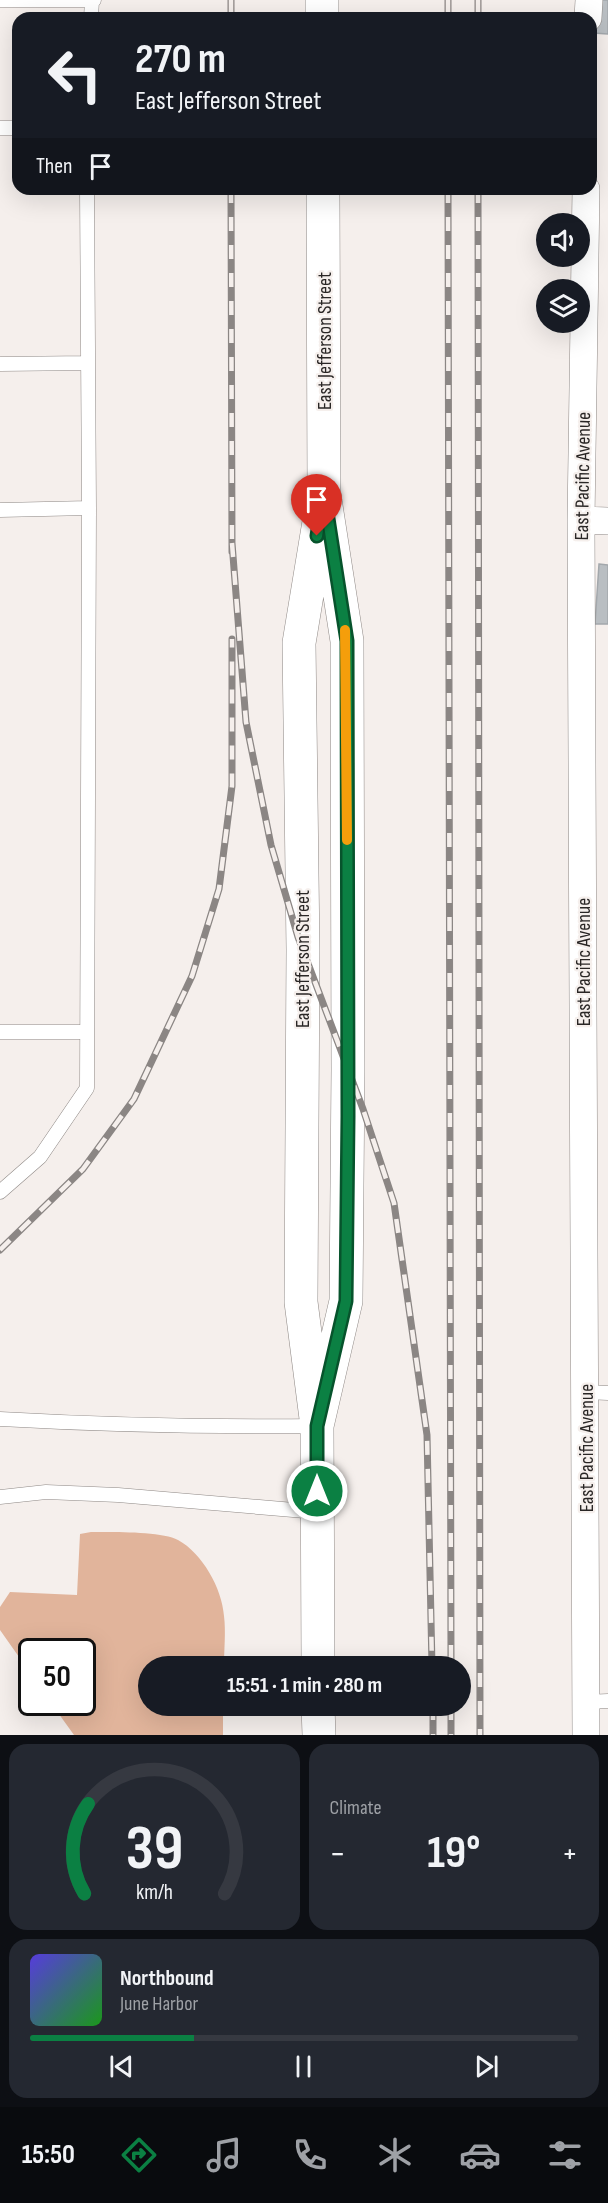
<!DOCTYPE html>
<meta charset="utf-8">
<style>
:root{--surface:#171b24;--page:#242831;--text:#f1f3f6;--muted:#9ea1a6;--line:#363941;--accent:#0b8043}
body{margin:0;font-family:"Sofia Sans Condensed",sans-serif;background:var(--page);color:var(--text);height:100vh;display:flex;flex-direction:column;font-size:22px;white-space:nowrap}
*{box-sizing:border-box;margin:0}
p{font-size:20px;color:var(--muted)}
.icon{flex:none;width:33px;height:33px;fill:none;stroke:currentColor;stroke-width:2;stroke-linecap:round;stroke-linejoin:round}
.map{position:relative;height:1735px;overflow:hidden}
.sheet{display:flex;flex-direction:column;gap:9px;padding:9px;background:#0d0f14;flex:1}
.sheet>*{flex:none}
.banner{position:absolute;left:12px;top:12px;width:585px;height:183px;border-radius:18px;box-shadow:0 6px 24px #0002;background:#171b24;color:var(--text);overflow:hidden}
.controls{position:absolute;left:536px;top:213px;display:grid;gap:12px}
.controls a{display:grid;place-items:center;width:54px;height:54px;border-radius:50%;background:var(--surface);box-shadow:0 6px 24px #0002;font-size:30px}
.speed{position:absolute;left:18px;top:1638px;display:flex;gap:12px;font-size:30px;font-weight:700;text-align:center}
.speed>*{display:grid;place-content:center;width:78px;height:78px;border-radius:50%;background:var(--surface);box-shadow:0 6px 24px #0002;line-height:1}
.speed .limit{border:3px solid #111;border-radius:9px;background:#fff;color:#111}
.pin{position:absolute;display:grid;place-items:center;width:51px;height:51px;color:#fff;margin:-62px -26px;border-radius:50% 50% 50% 0;rotate:-45deg;box-shadow:0 0 6px #0007}
.pin .icon{rotate:45deg}
.me{position:absolute;width:66px;margin:-33px;rotate:0deg;stroke-linejoin:round;filter:drop-shadow(0 0 4px #0008)}
.turn{display:flex;align-items:center;gap:21px;height:126px;padding:0 24px;font-size:27px}
.turn .icon{width:78px;height:78px;stroke-width:2.5}
.turn b{display:block;font-size:42px;line-height:51px}
.then{display:flex;align-items:center;height:57px;padding:0 24px;background:#0003;gap:12px;font-size:22px}
.big{font-size:45px;font-weight:700;line-height:1.1}
.sheet .card{flex:1;display:flex;flex-direction:column;justify-content:center;gap:9px;min-width:0;padding:0 21px;border-radius:18px;background:var(--page)}
.sheet .dial{align-items:center;gap:0}
.dial svg{height:156px;overflow:visible;fill:none;stroke:var(--line);stroke-width:7;stroke-linecap:round;text-anchor:middle}
.dial text{fill:var(--text);stroke:none}
.song{display:flex;align-items:center;gap:18px}
.cover{width:72px;height:72px;border-radius:9px;background:linear-gradient(135deg,hsl(250 70% 55%),hsl(120 70% 35%))}
.played{height:6px;border-radius:3px;background:linear-gradient(90deg,var(--accent) 30%,var(--line) 30%)}
.keys{display:flex;justify-content:space-around;direction:ltr}
.heat{display:flex;justify-content:space-between;align-items:center;font-size:33px;direction:ltr}
.sheet .tiles{flex:1;display:grid;gap:9px;grid-template-columns:1fr 1fr}
.card:last-child{grid-column:span 2}
.trip{position:absolute;left:138px;top:1656px;width:333px;height:60px;border-radius:30px;background:var(--surface);box-shadow:0 6px 24px #0002;font-weight:700;line-height:60px;text-align:center}
.tabs{display:flex;height:96px;justify-content:space-around;align-items:center;background:#090b0e;color:var(--muted)}
.tabs .icon{width:42px;height:42px}
.tabs .on{color:var(--accent)}
.tabs b{font-size:27px;color:var(--text)}
.map>svg:first-child{display:block}
</style>
<div class="map">
<svg width="608" height="1735" viewBox="0 0 608 1735">
<rect width="100%" height="100%" fill="#f5efec"/>
<path fill="#e1b49b" d="M91 1532C111 1532 162 1531 178 1540 202 1553 222 1588 224 1616 226 1632 224 1650 224 1666H148V1706H223V1735H74L51 1703 82 1702V1652H32L31 1674 0 1630V1607L10 1592 77 1595 80 1534Z"/>
<path fill="#b9bec2" stroke="#a3a8ac" stroke-width="1.5" d="M594 0H608V34L593 33Z
M599 564 608 565V624H595Z"/>
<g fill="none" stroke-linecap="round" stroke-linejoin="round">
<g stroke="#8e8885" stroke-width="15">
<path id="service" d="M0 0H94
M91 18 92 0
M0 128H18
M0 364 88 363
M0 510 89 508
M0 1032H87
M0 1192 40 1157 87 1088 89 508 87 189
M586 1392 608 1393
M0 1419C105 1425 211 1427 317 1426
M0 1497 46 1492 118 1495 317 1512
M586 1702 608 1701"/>
</g>
<g stroke="#8e8885" stroke-width="28">
<path id="minor" d="M588 18 589 0
M586 189 581 520 586 1735
M581 520 608 521"/>
</g>
<g stroke="#8e8885" stroke-width="34">
<path id="secondary" d="M322 0V18
M317 1426 346 1301 348 1070 347 641 324 493 323 189
M318 1666 317 1426 301 1302 303 950 299 643 319 522
M318 1706 319 1735"/>
</g>
<use href="#service" stroke="#fff" stroke-width="14"/>
<use href="#minor" stroke="#fff" stroke-width="27"/>
<use href="#secondary" stroke="#fff" stroke-width="33"/>
<g stroke="#8b8684" stroke-width="7">
<path id="rail" d="M231 0V18
M448 0V18
M478 0V18
M231 189 232 552
M448 189 451 1666
M478 189 480 1735
M232 543 246 722 271 845 298 937 363 1109 394 1203 427 1435 432 1666
M0 1250 83 1169 134 1099 192 976 219 889 232 786V639
M433 1706V1735
M451 1706V1735"/>
</g>
<use href="#rail" stroke="#f5efec" stroke-width="4.5" stroke-dasharray="14" stroke-linecap="butt"/>
</g>
<g fill="none" stroke-linecap="round" stroke-linejoin="round">
<g stroke="#07532c" stroke-width="15">
<path id="route" d="M317 1491V1426L346 1301 348 1116 347 641 324 493 317 536"/>
</g>
<use href="#route" stroke="#0b8043" stroke-width="10"/>
<path stroke="#f59e0b" stroke-width="10" d="M345 630 347 840"/>
</g>
<g text-anchor="middle" stroke-width="4.5" stroke-linejoin="round" paint-order="stroke">
<g font-size="20" fill="#292625" stroke="#f5efec">
<text transform="translate(324 341) rotate(-90)" y="7">East Jefferson Street</text>
<text transform="translate(582 476) rotate(-89)" y="7">East Pacific Avenue</text>
<text transform="translate(302 959) rotate(-90)" y="7">East Jefferson Street</text>
<text transform="translate(583 962) rotate(-90)" y="7">East Pacific Avenue</text>
<text transform="translate(586 1448) rotate(-90)" y="7">East Pacific Avenue</text>
</g>
</g>
</svg>
<div class="controls">
<a><svg class="icon" aria-label="sound" viewBox="0 0 24 24"><path d="M4 9h4l5-4v14l-5-4H4zM17 9q2 3 0 6"/></svg></a>
<a><svg class="icon" aria-label="layers" viewBox="0 0 24 24"><path d="M12 4l9 5-9 5-9-5zM3 14l9 5 9-5"/></svg></a>
</div>
<div class="speed"><div class="limit">50</div></div>
<div class="pin" style="left:317px;top:536px;background:#d93025"><svg class="icon" aria-label="arrive" viewBox="0 0 24 24"><path d="M6 21V4h12l-3 4 3 4H6"/></svg></div>
<svg class="me" style="left:317px;top:1491px" viewBox="-20 -20 40 40"><circle r="17" fill="#0b8043" stroke="#fff" stroke-width="3"/><path d="M0-11L8 9 0 5-8 9z" fill="#fff"/></svg>
<div class="trip">15:51 · 1 min · 280 m</div>
<div class="banner">
<div class="turn"><svg class="icon" aria-label="left" viewBox="0 0 24 24"><path d="M17 20v-9H6M10 6l-5 5 5 5"/></svg><div><b>270 m</b>East Jefferson Street</div></div>
<div class="then">Then<svg class="icon" aria-label="arrive" viewBox="0 0 24 24"><path d="M6 21V4h12l-3 4 3 4H6"/></svg></div>
</div>
</div>
<section class="sheet">
<div class="tiles">
<div class="card dial"><svg viewBox="0 0 100 80">
<path d="M14 69A42 42 0 1 1 86 69"/>
<path d="M14 69A42 42 0 0 1 16 23" stroke="#0b8043"/>
<text x="50" y="56" font-size="32" font-weight="700">39</text>
<text x="50" y="72" font-size="11">km/h</text>
</svg></div>
<div class="card"><p>Climate</p>
<div class="heat"><a>−</a><b class="big">19°</b><a>+</a></div>
</div>
<div class="card">
<div class="song"><i class="cover"></i><div><b>Northbound</b><p>June Harbor</p></div></div>
<div class="played"></div>
<div class="keys"><svg class="icon" aria-label="previous" viewBox="0 0 24 24"><path d="M18 5L8 12l10 7zM5 5v14"/></svg><svg class="icon" aria-label="pause" viewBox="0 0 24 24"><path d="M8 5v14M16 5v14"/></svg><svg class="icon" aria-label="next" viewBox="0 0 24 24"><path d="M6 5l10 7-10 7zM19 5v14"/></svg></div>
</div>
</div>
</section>
<nav class="tabs">
<b>15:50</b>
<svg class="icon on" aria-label="directions" viewBox="0 0 24 24"><path d="M12 3l9 9-9 9-9-9zM9 14v-3h6M13 9l2 2-2 2"/></svg>
<svg class="icon" aria-label="music" viewBox="0 0 24 24"><path d="M9 18V5l10-2v13"/><circle cx="6" cy="18" r="3"/><circle cx="16" cy="16" r="3"/></svg>
<svg class="icon" aria-label="phone" viewBox="0 0 24 24"><path d="M5 4h4l2 5-3 2q2 4 5 5l2-3 5 2v4C11 20 4 13 5 4z"/></svg>
<svg class="icon" aria-label="climate" viewBox="0 0 24 24"><path d="M12 3v18M4 7l16 10M4 17L20 7"/></svg>
<svg class="icon" aria-label="car" viewBox="0 0 24 24"><path d="M5 17H2v-5l4-1 3-4h7l3 4 3 1v5h-3M9 17h6M6 11h13"/><circle cx="7" cy="17" r="2"/><circle cx="17" cy="17" r="2"/></svg>
<svg class="icon" aria-label="filters" viewBox="0 0 24 24"><path d="M4 7h16M4 17h16"/><circle cx="9" cy="7" r="2"/><circle cx="15" cy="17" r="2"/></svg>
</nav>
